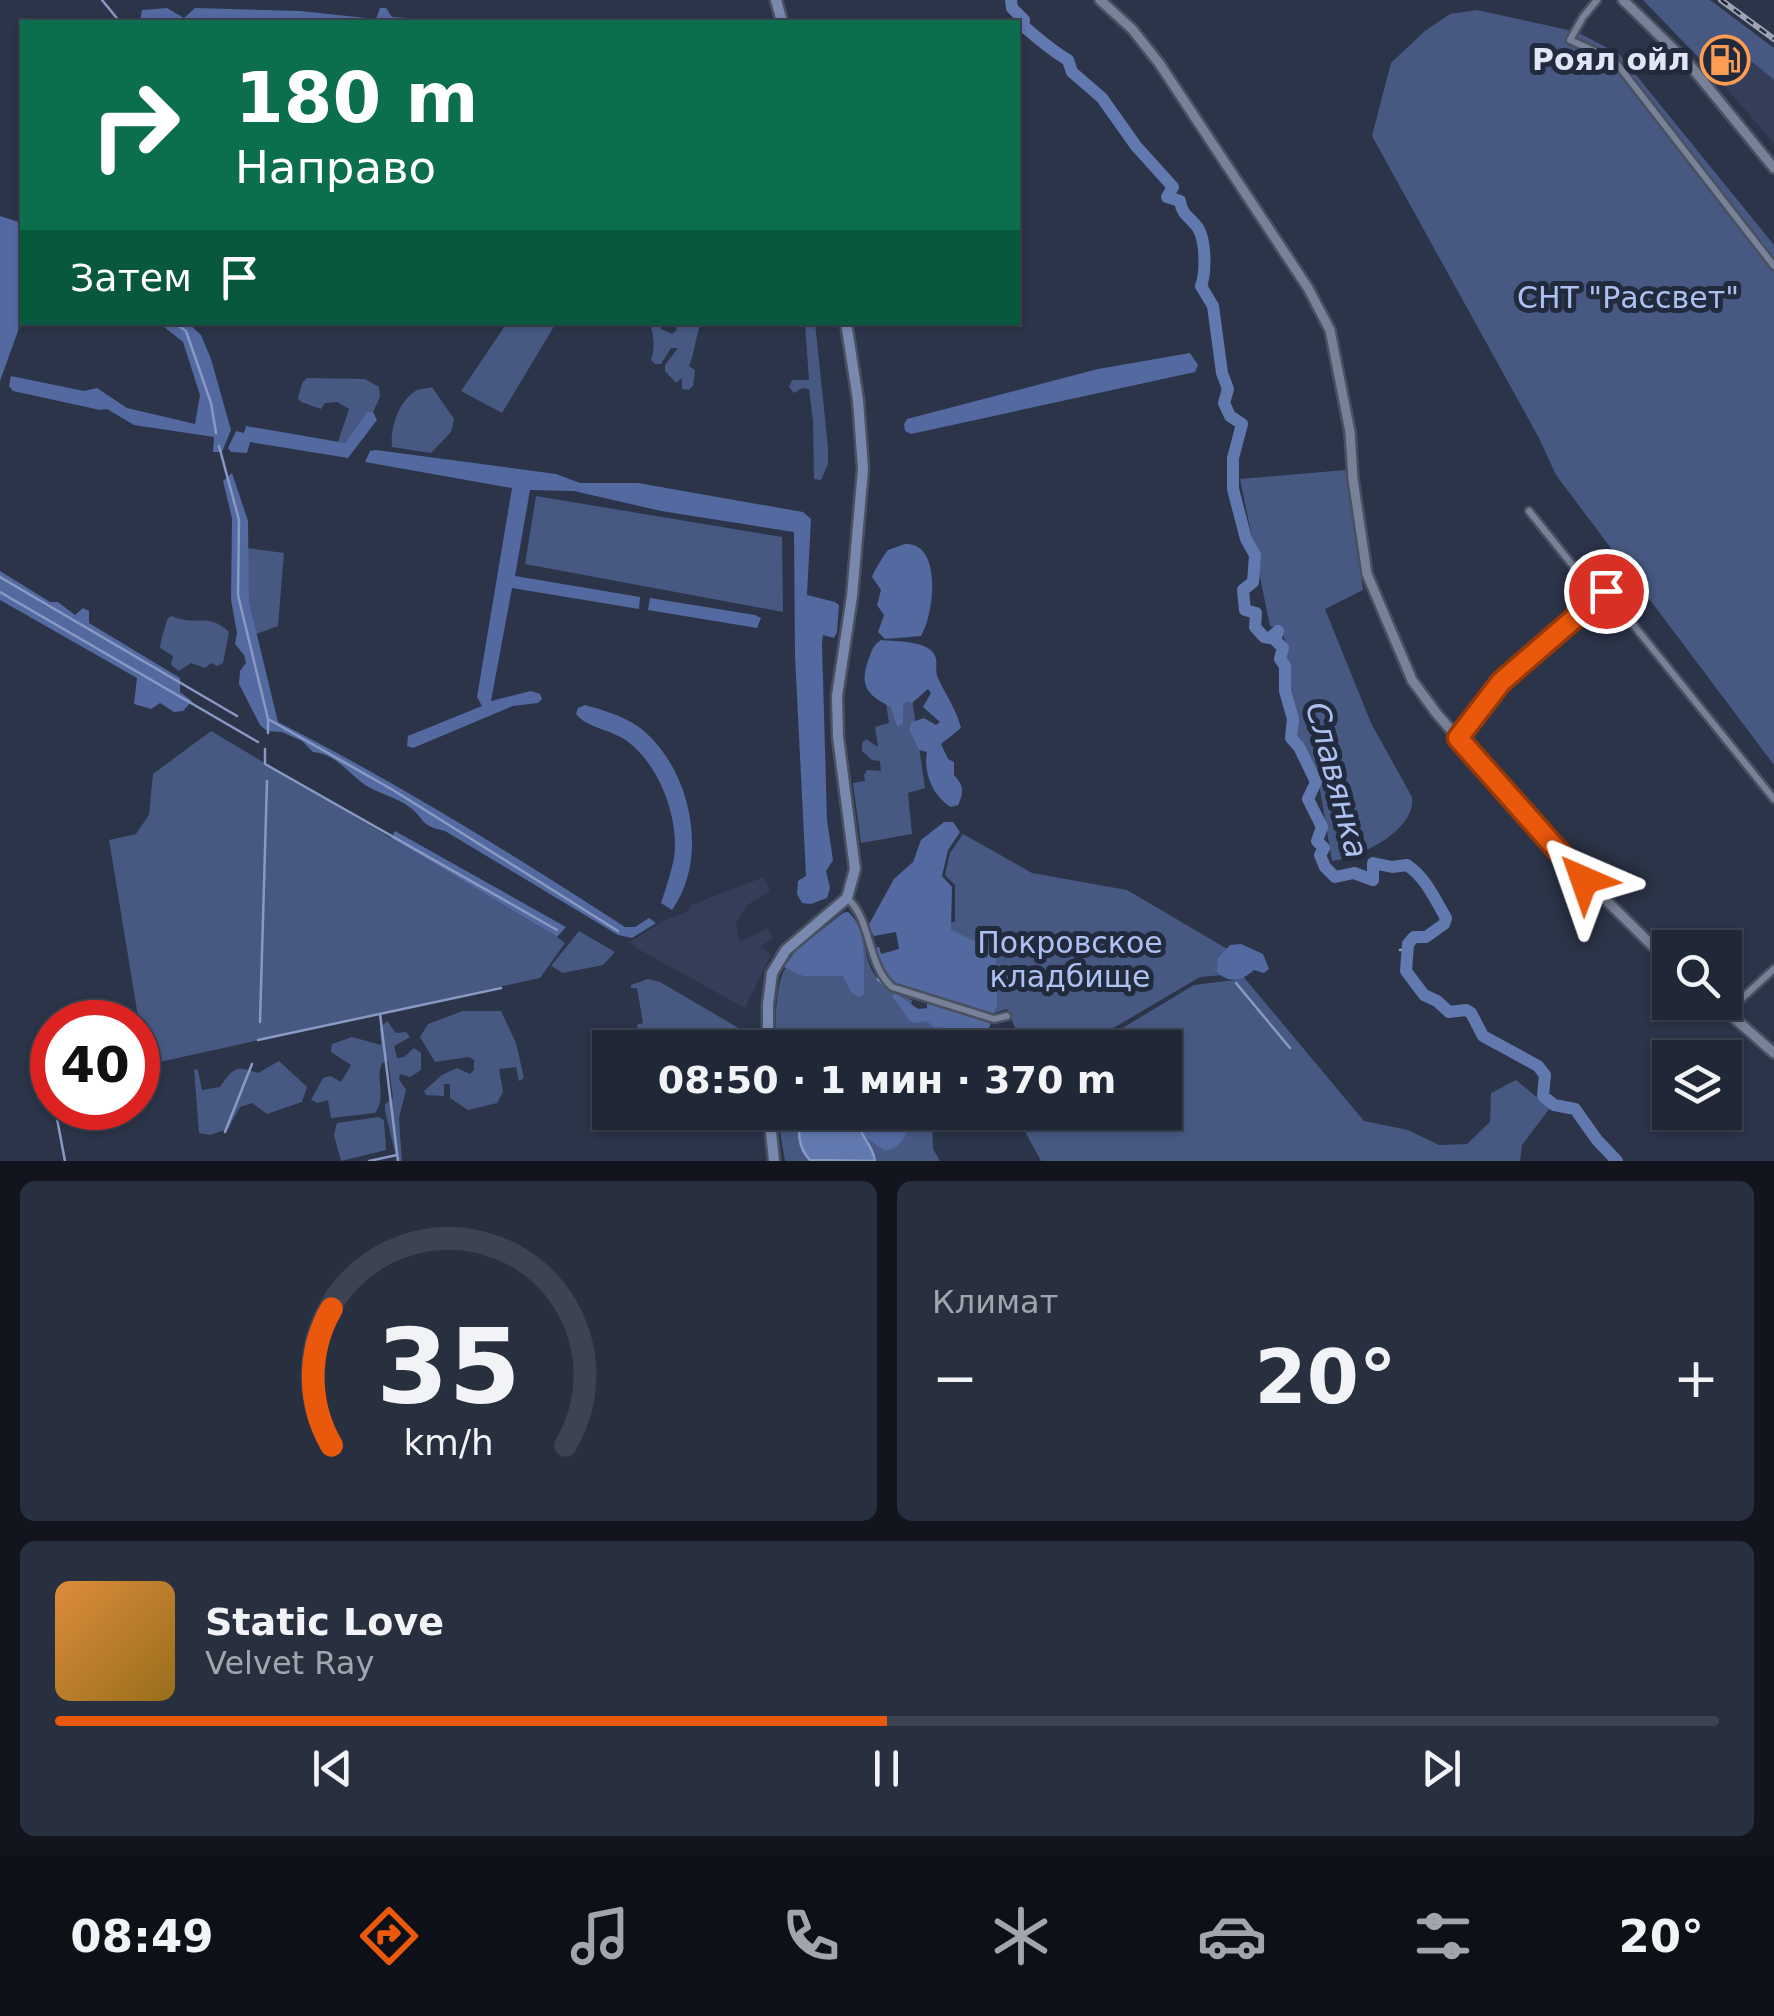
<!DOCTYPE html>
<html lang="ru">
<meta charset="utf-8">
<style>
:root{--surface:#202736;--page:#282f3e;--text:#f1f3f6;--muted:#a2a5ad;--line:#3d4451;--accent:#ea580c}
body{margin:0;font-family:"DejaVu Sans",sans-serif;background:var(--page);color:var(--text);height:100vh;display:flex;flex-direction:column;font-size:38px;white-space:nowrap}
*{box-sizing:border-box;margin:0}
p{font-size:32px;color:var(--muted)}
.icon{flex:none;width:55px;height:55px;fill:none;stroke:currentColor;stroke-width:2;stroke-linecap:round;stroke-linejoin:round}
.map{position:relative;height:1161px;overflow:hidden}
.drawer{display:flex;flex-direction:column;gap:20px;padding:20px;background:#12151e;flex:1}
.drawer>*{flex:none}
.guide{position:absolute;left:20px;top:20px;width:1000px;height:305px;border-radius:0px;box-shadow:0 2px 8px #0004,0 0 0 2px var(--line);background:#0b6e4f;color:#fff;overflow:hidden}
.fabs{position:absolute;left:1652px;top:930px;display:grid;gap:20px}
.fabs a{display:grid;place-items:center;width:90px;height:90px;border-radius:0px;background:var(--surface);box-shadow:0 2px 8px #0004,0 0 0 2px var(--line);font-size:50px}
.speed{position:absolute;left:30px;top:1000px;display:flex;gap:20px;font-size:50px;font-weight:700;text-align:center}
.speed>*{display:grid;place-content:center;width:130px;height:130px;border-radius:50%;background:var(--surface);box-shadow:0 2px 8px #0004,0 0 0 2px var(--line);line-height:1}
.speed .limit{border:15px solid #d22;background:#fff;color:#111}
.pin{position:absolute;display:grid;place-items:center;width:85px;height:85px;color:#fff;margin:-42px;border:5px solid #fff;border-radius:50%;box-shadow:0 2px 10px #0007}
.me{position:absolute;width:110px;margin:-55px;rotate:317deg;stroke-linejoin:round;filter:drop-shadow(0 0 8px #0008)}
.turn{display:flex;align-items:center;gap:35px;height:210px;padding:0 50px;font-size:45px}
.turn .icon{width:130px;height:130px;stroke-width:2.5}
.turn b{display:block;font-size:70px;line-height:85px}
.then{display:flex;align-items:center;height:95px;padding:0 50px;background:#0003;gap:20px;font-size:38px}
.big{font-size:75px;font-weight:800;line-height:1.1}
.drawer .widget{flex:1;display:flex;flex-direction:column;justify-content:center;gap:15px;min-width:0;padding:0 35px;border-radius:15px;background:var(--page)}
.drawer .dial{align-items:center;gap:0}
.dial svg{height:260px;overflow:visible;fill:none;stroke:var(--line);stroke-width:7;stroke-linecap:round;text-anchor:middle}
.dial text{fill:var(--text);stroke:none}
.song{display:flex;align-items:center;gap:30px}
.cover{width:120px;height:120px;border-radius:15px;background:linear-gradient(135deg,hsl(30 70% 55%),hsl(40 70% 35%))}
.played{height:10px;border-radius:5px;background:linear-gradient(90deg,var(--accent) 50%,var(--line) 50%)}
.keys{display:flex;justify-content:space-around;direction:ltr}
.heat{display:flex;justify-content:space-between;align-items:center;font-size:55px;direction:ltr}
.drawer .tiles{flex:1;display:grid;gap:20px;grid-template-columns:1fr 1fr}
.widget:last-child{grid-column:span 2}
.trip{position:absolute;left:592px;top:1030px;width:590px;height:100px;border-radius:0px;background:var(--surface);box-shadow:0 2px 8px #0004,0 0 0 2px var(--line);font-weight:800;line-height:100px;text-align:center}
.tab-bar{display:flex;height:160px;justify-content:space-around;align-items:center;background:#0d1016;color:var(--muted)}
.tab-bar .icon{width:70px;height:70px}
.tab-bar .on{color:var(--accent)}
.tab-bar b{font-size:45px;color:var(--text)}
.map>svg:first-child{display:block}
</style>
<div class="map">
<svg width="1774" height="1161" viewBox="0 0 1774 1161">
<rect width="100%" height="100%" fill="#2b3448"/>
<path fill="#343e58" d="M1724 39 1774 80V143L1700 59 1704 43Z
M764 877 770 891 749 904 736 923 740 942 768 928 773 938 761 946 771 955 745 1008 638 949 630 942 663 921 689 911 691 905Z"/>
<path fill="#475983" d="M1643 0H1710L1774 48V80L1724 39 1705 43 1700 59Z
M1477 10 1577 32 1619 54 1774 245V765L1556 475 1539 438 1372 136 1391 63 1425 31 1450 14Z
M507 323H556L502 413 461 391Z
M650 323H661V329L672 334 677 330 675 323 686 326 692 323 700 325C695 340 695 352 689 366L695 370 693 386 689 390 682 389V378L676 383 665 371V365L678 348H671L661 364H655L651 360C656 346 653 334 650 323Z
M805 323H815L828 447V464L821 480 814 479 813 421 809 389 802 388 794 393 789 387 792 380H809Z
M307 378 365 379 379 387 380 397 373 412 367 413 345 443 338 442 349 409 337 402 325 403 321 409 301 402 298 398 302 383Z
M432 387 454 419 451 432 431 453 392 447C390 429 398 403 414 392 419 388 426 389 432 387Z
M1346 470 1363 590 1325 609 1371 723 1412 797C1416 831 1360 857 1332 861L1319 784 1307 753 1295 735 1296 715 1290 700 1284 661 1288 648 1280 628 1270 626 1240 479Z
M536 496 782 537 783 612 525 564Z
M247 548 284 553 278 626 256 634 249 602Z
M172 616C195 627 208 612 229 632L223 663 217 666 211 663 205 668 191 663 179 671 171 665 173 656 160 648C160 644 166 622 168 618Z
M911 692 925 788 908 793 912 834 861 843 853 783 865 781 864 775 867 770 881 771 880 761 872 760 862 751V743L866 739 878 747 875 727 889 723 885 697Z
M211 731 557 937 565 943 540 978 146 1065 109 840 136 834 149 815 153 774Z
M963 834 1032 873 1127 890 1246 960 1234 974 1200 977 1081 1047H1023L1007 1009 994 1013 938 997 940 924 955 922V885L945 875 950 853Z
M848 912C880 941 846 974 912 1000L911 1006 993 1036 1009 1030 1017 1047 775 1048C777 962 778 967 843 913Z
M579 931 615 952 603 965 563 973 551 966Z
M1242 975 1364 1121 1408 1130 1439 1145 1467 1144 1490 1122 1491 1093 1516 1080 1550 1108 1522 1145 1520 1161H1041L1015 1113 1165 1112V1048L1091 1047 1194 985 1234 980Z
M648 979 660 982 759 1040 760 1047H641L637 1025 643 1023 637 988H631V985Z
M463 1011H501L516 1043 524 1078 519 1081 516 1067 499 1069 503 1092 497 1103 468 1110 450 1098V1084H444V1096L426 1095 424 1091 442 1075 457 1068 470 1074 474 1070V1060L469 1057 435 1062 420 1037 428 1024Z
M387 1021 396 1033 406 1032 410 1037 394 1046 397 1058 404 1057 414 1048 421 1053V1070L410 1077 400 1074 399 1079 406 1090 399 1118 402 1161H397L385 1111V1104L393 1098 388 1061 382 1063C375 1080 387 1097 375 1113L331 1118 328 1100 318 1103 311 1100 323 1078 331 1076 341 1082 351 1065 331 1052 332 1044 352 1037 381 1045 380 1028Z
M279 1061 307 1087 302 1102 267 1114 252 1103 240 1107 228 1129 210 1135 199 1133 194 1069 198 1070 202 1090 220 1087C233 1068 236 1065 258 1073Z
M777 1113H945L932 1121 933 1149 940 1161H785Z
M379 1117 384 1120 386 1150 341 1161 334 1135 337 1123Z"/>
<path fill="#5369a0" d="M167 8 184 18 195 8 300 11 376 19 380 8H386L392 17 473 22H140L142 10Z
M0 216 22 223V307L18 331 0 381Z
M159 323H188L201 335 211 359 231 430 222 452H213L214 437 134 425 107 409 100 410 13 391 9 386 11 376 84 391 97 388 127 408 195 424 200 395 183 342Z
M1190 353 1198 365 1195 372 911 434 905 431 904 424 907 419 1098 369Z
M367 412H373L377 420 348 458 250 442 247 453 231 452 228 448 236 431 244 433 246 426 345 443Z
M376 450 556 474 580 483H638L803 512 811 519 807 595 835 602 839 605 837 632 834 638 823 635 822 644 827 820 833 860 826 871 830 888 827 898 811 904 802 903 797 894 798 881 806 876 795 656 794 532 661 511 574 491 530 490 515 576 640 597 639 609 512 588 491 701 531 691 540 694 542 699 538 703 513 706 413 748 407 746 408 736 482 706 477 697 512 488 365 462 370 451Z
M232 473 248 521 249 602 278 722C398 783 512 854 625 927H635L649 918 656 923 632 938 618 935 445 831C417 825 426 818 408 806 395 797 378 793 365 785 348 773 336 754 313 752L302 741 282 732 267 731 260 725 239 684 240 671 246 663 244 655 235 644 237 633 231 600 232 518 223 481Z
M905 544C943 542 934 615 921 636L885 639 878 632 884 615 877 605 881 590 872 577C873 573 885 553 888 550Z
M0 571 50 602H58L75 615 83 608 89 611V623L180 678V692L192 701 183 711 174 712 160 703 151 709 134 704 137 678 0 600Z
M650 598 755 615 761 618 757 628 648 610Z
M881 640C896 642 926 640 934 654 939 662 934 670 938 678 946 696 956 708 961 728L941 744 948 759 954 762V775C964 786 964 792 958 805L951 807C933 796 923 773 927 752L919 750 909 729 912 722 924 718 936 725 940 722 923 707 931 693 928 689 912 703 906 702 903 706V724L897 726 891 707C868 696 859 686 868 661 872 651 872 646 881 640Z
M585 705C603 710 620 715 636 725 690 763 711 856 672 910L661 903C666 888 671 873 674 858 680 818 658 761 624 739 608 729 588 728 576 714L578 708Z
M944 822H953L960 832 948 850 942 876 952 887 951 930 996 951 997 1005 989 1028 993 1034 1005 1029 1011 1031 1012 1047H969L954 1038 947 1039 941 1027 934 1028 927 1021 915 1023 910 1021 892 996 895 993 918 1009 927 1008V1003L889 983 872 948 879 947 881 954 899 949 896 932 874 936 868 926 894 879 913 862 921 840Z
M395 831 566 927 557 937 391 838Z
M848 912C869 931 863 968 864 994L859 997 851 992 843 976H803L784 967 796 950 843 913Z
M1241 944 1263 954 1269 969 1264 973 1254 970C1242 981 1229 984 1217 972L1218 958 1230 945Z
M860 1113H889L890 1124 902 1120 908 1128C905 1141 898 1148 885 1151L864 1136Z"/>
<path fill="#6279b0" stroke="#889ac4" stroke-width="2.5" d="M801 1113H857C859 1140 872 1141 875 1161L810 1160C797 1147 798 1130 801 1113Z"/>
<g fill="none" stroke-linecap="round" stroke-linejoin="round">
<path stroke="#889ac4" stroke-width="2.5" d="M102 0 120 22
M173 322 186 331 211 403 216 433
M219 446 239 520 238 595 268 719V733
M0 577 237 716
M0 592 258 742
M268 719 393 790 618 931
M265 749V764L557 930
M1400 950 1408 949
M878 979 891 990 913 998
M1236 983 1290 1048
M380 1014 398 1161
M260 1022 267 781
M258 1040 501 988
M52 1093V1094
M55 1108 65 1161
M225 1132 252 1064
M369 1161 397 1155"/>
<path stroke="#6279b0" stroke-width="12" d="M1011 0 1012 8 1024 20 1022 25C1038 38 1049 49 1068 60L1072 72 1102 98 1136 146 1173 187 1167 197 1180 201C1182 216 1190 216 1198 228 1206 241 1206 273 1201 286L1213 306 1222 373 1228 389 1224 403 1230 416 1242 424 1233 458V489L1246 539 1255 555 1253 582 1243 590 1245 610 1256 613 1255 627 1264 637 1270 638 1278 631 1275 640 1283 648 1280 659 1285 666V691L1293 719 1291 738 1299 747 1316 782 1308 799 1322 827 1317 841 1324 848 1320 855 1325 867 1335 877 1354 873 1373 880V863L1392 867 1407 865C1427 879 1434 898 1446 918L1444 924 1426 937H1414L1408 944 1406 971 1424 995 1437 1001 1449 1012 1466 1010 1471 1013 1483 1036 1538 1066 1545 1075 1543 1096 1554 1105 1575 1109 1597 1140 1617 1161"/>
<g stroke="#495060" stroke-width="11">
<path id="minor" d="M1597 0 1583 17 1570 40 1614 60 1774 266
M1529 511 1578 572 1588 604
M1458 738 1501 682 1606 591 1774 799
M847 898C872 920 866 963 892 987L994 1019 1007 1016
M1727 1012 1774 969"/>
</g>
<g stroke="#495060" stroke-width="14">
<path id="tertiary" d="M1100 0 1132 29 1159 63 1308 288 1330 330 1350 432 1353 479 1367 574 1412 680 1437 714 1563 858 1670 963
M1623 0 1689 64 1774 168
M1716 1002 1774 1053"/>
</g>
<g stroke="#495060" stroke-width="15">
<path id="secondary" d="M776 0 782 22
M768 1048V1004L772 973 786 950 847 898 855 869 838 737 837 696 852 596 863 469 858 400 846 322
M769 1112 774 1161"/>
</g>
<use href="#minor" stroke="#778198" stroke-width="6"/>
<use href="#tertiary" stroke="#778198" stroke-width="9"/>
<use href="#secondary" stroke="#7888ae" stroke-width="10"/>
<g stroke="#9ca3b3" stroke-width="6">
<path id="rail" d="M1721 0 1774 39"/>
</g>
<use href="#rail" stroke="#222a3d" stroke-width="2.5" stroke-dasharray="8" stroke-linecap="butt"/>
</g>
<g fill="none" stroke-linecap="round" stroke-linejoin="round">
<g stroke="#983908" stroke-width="25">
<path id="route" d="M1584 880 1458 738 1501 682 1606 591"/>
</g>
<use href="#route" stroke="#ea580c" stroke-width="18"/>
</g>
<defs>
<g id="fuel-ring" transform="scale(2.5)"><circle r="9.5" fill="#222a3d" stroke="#fc9d53" stroke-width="1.5"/><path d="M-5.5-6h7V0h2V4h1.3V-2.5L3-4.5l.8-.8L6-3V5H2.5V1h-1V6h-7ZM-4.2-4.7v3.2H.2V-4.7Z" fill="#fc9d53"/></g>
</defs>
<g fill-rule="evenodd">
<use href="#fuel-ring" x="1725" y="60"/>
</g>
<g text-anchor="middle" stroke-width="10" stroke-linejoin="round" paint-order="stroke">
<g font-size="30" font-weight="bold" fill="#e0e6f3" stroke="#222a3d" text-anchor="end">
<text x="1690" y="70">Роял ойл</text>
</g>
<g font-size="30" fill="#acc1f1" stroke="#222a3d">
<text x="1628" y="308">СНТ "Рассвет"</text>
<text x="1070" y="953">Покровское<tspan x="1070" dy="34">кладбище</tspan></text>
</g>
<g font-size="32" font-style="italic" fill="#aec2f2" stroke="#222a3d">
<text transform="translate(1337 780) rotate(75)" y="11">Славянка</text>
</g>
</g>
</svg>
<div class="fabs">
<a><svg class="icon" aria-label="search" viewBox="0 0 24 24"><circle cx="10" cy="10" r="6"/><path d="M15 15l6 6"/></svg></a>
<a><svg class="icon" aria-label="layers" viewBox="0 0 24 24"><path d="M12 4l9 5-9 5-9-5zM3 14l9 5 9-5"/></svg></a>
</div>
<div class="speed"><div class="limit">40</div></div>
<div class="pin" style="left:1606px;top:591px;background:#d93025"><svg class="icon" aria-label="arrive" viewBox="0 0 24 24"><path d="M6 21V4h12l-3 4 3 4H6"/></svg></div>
<svg class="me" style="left:1584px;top:880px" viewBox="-20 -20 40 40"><path d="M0-17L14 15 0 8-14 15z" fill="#ea580c" stroke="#fff" stroke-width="4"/></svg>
<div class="trip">08:50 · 1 мин · 370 m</div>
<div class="guide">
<div class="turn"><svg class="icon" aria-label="right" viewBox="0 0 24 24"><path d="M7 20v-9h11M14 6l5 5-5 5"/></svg><div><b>180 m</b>Направо</div></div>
<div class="then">Затем<svg class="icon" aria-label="arrive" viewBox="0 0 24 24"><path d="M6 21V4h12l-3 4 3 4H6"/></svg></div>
</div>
</div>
<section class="drawer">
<div class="tiles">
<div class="widget dial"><svg viewBox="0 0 100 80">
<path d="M14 69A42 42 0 1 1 86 69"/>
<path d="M14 69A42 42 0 0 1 14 27" stroke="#ea580c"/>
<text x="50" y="56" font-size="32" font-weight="700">35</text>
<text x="50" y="72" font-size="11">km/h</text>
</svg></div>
<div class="widget"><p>Климат</p>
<div class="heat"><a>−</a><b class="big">20°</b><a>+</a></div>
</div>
<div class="widget">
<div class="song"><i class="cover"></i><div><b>Static Love</b><p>Velvet Ray</p></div></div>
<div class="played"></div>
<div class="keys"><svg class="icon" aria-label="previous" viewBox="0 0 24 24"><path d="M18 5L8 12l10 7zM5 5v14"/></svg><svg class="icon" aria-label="pause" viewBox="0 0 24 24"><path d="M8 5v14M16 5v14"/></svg><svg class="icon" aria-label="next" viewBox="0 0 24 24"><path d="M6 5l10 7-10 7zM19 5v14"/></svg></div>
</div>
</div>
</section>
<nav class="tab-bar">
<b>08:49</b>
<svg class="icon on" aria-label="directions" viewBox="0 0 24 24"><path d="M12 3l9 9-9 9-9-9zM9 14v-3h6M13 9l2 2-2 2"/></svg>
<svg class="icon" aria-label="music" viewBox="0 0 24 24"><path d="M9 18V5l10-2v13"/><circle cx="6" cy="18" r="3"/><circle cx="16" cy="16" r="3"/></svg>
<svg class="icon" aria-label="phone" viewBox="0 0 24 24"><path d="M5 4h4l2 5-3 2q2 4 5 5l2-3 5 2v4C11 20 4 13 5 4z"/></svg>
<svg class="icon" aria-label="climate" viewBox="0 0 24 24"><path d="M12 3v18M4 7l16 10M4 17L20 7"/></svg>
<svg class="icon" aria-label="car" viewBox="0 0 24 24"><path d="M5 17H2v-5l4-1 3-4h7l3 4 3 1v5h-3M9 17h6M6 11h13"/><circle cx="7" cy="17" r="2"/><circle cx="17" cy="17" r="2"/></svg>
<svg class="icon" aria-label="filters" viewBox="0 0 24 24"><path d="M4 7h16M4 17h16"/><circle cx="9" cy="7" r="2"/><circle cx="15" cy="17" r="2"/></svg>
<b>20°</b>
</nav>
